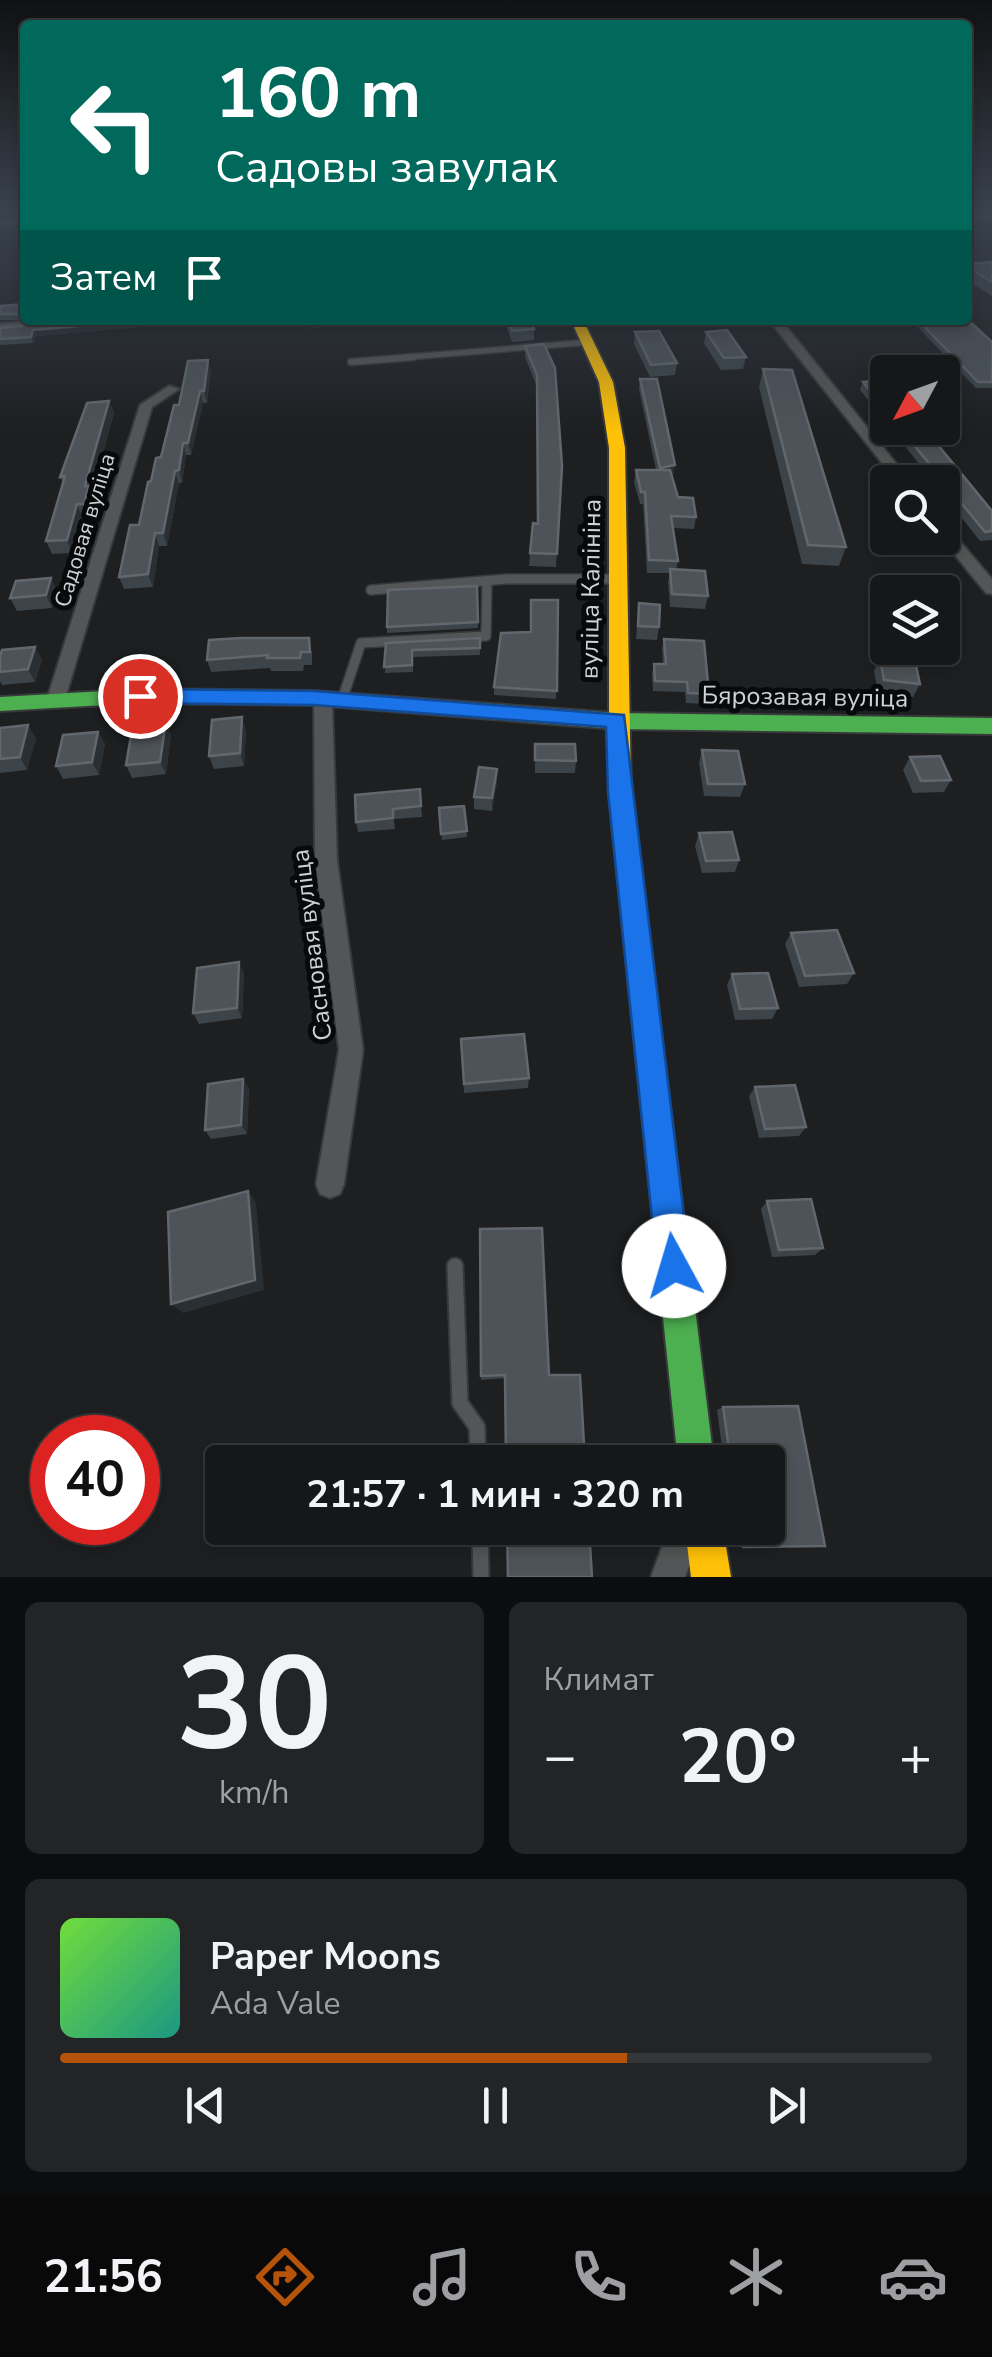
<!DOCTYPE html>
<html lang="ru">
<meta charset="utf-8">
<style>
:root{--surface:#161719;--page:#232426;--text:#f1f3f6;--muted:#9e9fa2;--line:#353638;--accent:#b45309}
body{margin:0;font-family:"Nunito Sans",sans-serif;background:var(--page);color:var(--text);height:100vh;display:flex;flex-direction:column;font-size:38px;white-space:nowrap}
*{box-sizing:border-box;margin:0}
p{font-size:32px;color:var(--muted)}
.icon{flex:none;width:55px;height:55px;fill:none;stroke:currentColor;stroke-width:2;stroke-linecap:round;stroke-linejoin:round}
.map{position:relative;height:1577px;overflow:hidden}
.side{display:flex;flex-direction:column;gap:25px;padding:25px;background:#0c0d0e;flex:1}
.side>*{flex:none}
.banner{position:absolute;left:20px;top:20px;width:952px;height:305px;border-radius:10px;box-shadow:0 5px 15px #0003,0 0 0 2px var(--line);background:#00695c;color:#fff;overflow:hidden}
.needle{width:65px;rotate:229deg}
.tools{position:absolute;left:870px;top:355px;display:grid;gap:20px}
.tools a{display:grid;place-items:center;width:90px;height:90px;border-radius:10px;background:var(--surface);box-shadow:0 5px 15px #0003,0 0 0 2px var(--line);font-size:50px}
.speed{position:absolute;left:30px;top:1415px;display:flex;gap:20px;font-size:50px;font-weight:700;text-align:center}
.speed>*{display:grid;place-content:center;width:130px;height:130px;border-radius:50%;background:var(--surface);box-shadow:0 5px 15px #0003,0 0 0 2px var(--line);line-height:1}
.speed .limit{border:15px solid #d22;background:#fff;color:#111}
.pin{position:absolute;display:grid;place-items:center;width:85px;height:85px;color:#fff;margin:-42px;border:5px solid #fff;border-radius:50%;box-shadow:0 2px 10px #0007}
.me{position:absolute;width:110px;margin:-55px;rotate:354deg;stroke-linejoin:round;filter:drop-shadow(0 0 8px #0008)}
.turn{display:flex;align-items:center;gap:35px;height:210px;padding:0 30px;font-size:45px}
.turn .icon{width:130px;height:130px;stroke-width:2.5}
.turn b{display:block;font-size:70px;line-height:85px}
.then{display:flex;align-items:center;height:95px;padding:0 30px;background:#0003;gap:20px;font-size:38px}
.big{font-size:75px;font-weight:700;line-height:1.1}
.side .widget{flex:1;display:flex;flex-direction:column;justify-content:center;gap:15px;min-width:0;padding:0 35px;border-radius:15px;background:var(--page)}
.side .dial{align-items:center;gap:0}
.dial b{font-size:130px;line-height:1}
.song{display:flex;align-items:center;gap:30px}
.cover{width:120px;height:120px;border-radius:15px;background:linear-gradient(135deg,hsl(100 70% 55%),hsl(170 70% 35%))}
.played{height:10px;border-radius:5px;background:linear-gradient(90deg,var(--accent) 65%,var(--line) 65%)}
.keys{display:flex;justify-content:space-around;direction:ltr}
.heat{display:flex;justify-content:space-between;align-items:center;font-size:55px;direction:ltr}
.side .tiles{flex:1;display:grid;gap:25px;grid-template-columns:1fr 1fr}
.widget:last-child{grid-column:span 2}
.trip{position:absolute;left:205px;top:1445px;width:580px;height:100px;border-radius:10px;background:var(--surface);box-shadow:0 5px 15px #0003,0 0 0 2px var(--line);font-weight:700;line-height:100px;text-align:center}
.tab-bar{display:flex;height:160px;justify-content:space-around;align-items:center;background:#09090a;color:var(--muted)}
.tab-bar .icon{width:70px;height:70px}
.tab-bar .current{color:var(--accent)}
.tab-bar b{font-size:45px;color:var(--text)}
.map>svg:first-child{display:block}
</style>
<div class="map">
<svg width="992" height="1577" viewBox="0 0 992 1577">
<rect width="100%" height="100%" fill="#1d1f21"/>
<g fill="none" stroke-linecap="round" stroke-linejoin="round">
<g stroke="#37393a" stroke-width="8">
<path id="lane-far3" d="M384 359 591 342"/>
</g>
<g stroke="#37393a" stroke-width="9">
<path id="lane-far2" d="M351 362 414 357"/>
</g>
<g stroke="#37393a" stroke-width="12">
<path id="lane-far1" d="M371 590 507 579H616
M342 700 361 643 486 636 487 582"/>
</g>
<g stroke="#37393a" stroke-width="19">
<path id="lane" d="M455 1266 460 1403 477 1427 478 1462
M480 1528 481 1577"/>
</g>
<g stroke="#37393a" stroke-width="4">
<path id="street" d="M992 213V219L968 222V216Z
M25 218V224L0 227V221Z
M43 320H88L82 323 0 330V324Z
M769 320H781L911 482H897Z
M169 386 179 389 152 407 65 699 62 704H50L47 699 140 405Z
M942 525 947 526 992 579V594L986 593 941 538Z
M323 693 332 699 337 860 363 1050 344 1184 340 1194 330 1198 320 1194 316 1184 339 1050 315 860 314 699Z
M669 1528H703L685 1577H651Z"/>
</g>
<g stroke="#37393a" stroke-width="4">
<path id="fast" d="M140 689 314 691 616 713 992 718V734L616 729 314 705 140 703 0 711V697Z
M640 957 649 961 653 969 714 1462H678L627 969 631 961Z"/>
</g>
<g stroke="#37393a" stroke-width="4">
<path id="slow" d="M571 320H583L613 382 625 448 631 792 653 969 649 977 640 981 631 977 627 969 609 792V448L599 382Z
M685 1528H723L731 1577H691Z"/>
</g>
<use href="#lane-far3" stroke="#545556" stroke-width="5"/>
<use href="#lane-far2" stroke="#545556" stroke-width="6"/>
<use href="#lane-far1" stroke="#545556" stroke-width="9"/>
<use href="#lane" stroke="#545556" stroke-width="15"/>
<use href="#street" fill="#545556" fill-rule="evenodd"/>
<use href="#fast" fill="#4caf50" fill-rule="evenodd"/>
<use href="#slow" fill="#ffc107" fill-rule="evenodd"/>
</g>
<path fill="#3d4449" d="M992 262V296L968 281V264Z
M25 304V320H0V306Z
M82 320H174V324L36 336 33 343 0 345V328Z
M504 320H530L534 329V340L512 342Z
M911 320H968L992 342V388H976Z
M635 332 677 363 675 375 650 377 634 344Z
M706 332 746 357 743 369 721 370 704 343Z
M544 344 562 466 556 567 529 566 530 553 538 524 537 387 525 357V346Z
M763 369 846 547 839 566 802 564 759 387Z
M211 371 207 403H203L191 455H186L182 483H179L167 546H159L153 587 124 589 119 577 139 525 151 481 179 405Z
M640 379 675 465 673 475 672 476 678 497 696 517 694 529 673 528 678 561 676 570 708 596 705 609 670 607 668 582 670 573H647L643 504H640L634 482 636 470H656L639 389Z
M863 382 888 385V424L860 390Z
M109 401 114 413 92 493 94 499 89 517H82L72 553 52 554 46 541 63 483 60 477Z
M890 428H924L992 511V540L980 541 942 493V482H934Z
M51 578 57 591 52 608 17 611 10 598Z
M477 586 478 628 387 633V627Z
M558 600 556 699 494 695V687L531 632Z
M639 603 659 627 657 640 636 639Z
M480 638V655L413 657V672L385 673 386 643Z
M664 639 709 694 706 704 686 703 685 692 653 691 652 674 654 664H663L662 649Z
M35 647 42 660 35 682 2 685 0 681V656Z
M312 651V665H304L303 671H271L270 668 211 672 207 660Z
M880 658 920 684 913 697 878 693 874 671Z
M0 728 36 738 27 770 0 773Z
M246 730 244 766 214 769 209 756Z
M98 732 105 744 99 775 63 779 56 766Z
M171 734 166 774 132 778 126 765Z
M535 744 576 761 575 773H535Z
M702 750 745 784 740 797 704 796 699 763Z
M910 757 951 780 944 792 913 793 903 770Z
M497 782 492 811 474 809V797Z
M420 789 422 817 394 819 395 829 358 832 356 822Z
M464 806 467 837 442 840 439 808Z
M699 833 739 860 735 872 702 873 695 846Z
M791 933 854 973 847 984 799 987 785 944Z
M239 962 244 974 242 1018 199 1024 193 1013Z
M732 974 778 1008 772 1019 735 1020 727 985Z
M461 1039 529 1078 528 1088 464 1093Z
M243 1079 249 1089 247 1134 211 1139 205 1130Z
M755 1087 806 1127 799 1136 759 1138 749 1096Z
M767 1201 823 1248 815 1255 772 1257 761 1209Z
M480 1229 549 1375 481 1380Z
M798 1406 825 1546 736 1547 733 1528H768V1462H724L717 1410 723 1407Z"/>
<path fill="#2a2f33" d="M148 320H174V324L36 336 33 343 31 337 33 330Z
M317 320H328L329 326 309 329 308 321Z
M208 360 211 371 207 403 204 391Z
M200 391 203 403 191 455 188 443Z
M109 401 114 413 92 493 94 499 89 517 84 504 85 486Z
M183 443 186 455 182 483 179 470Z
M675 465 673 475 658 478 660 468Z
M175 471 179 483 167 546 163 533Z
M77 504 82 517 72 553 67 540Z
M155 533 159 546 153 587 148 574Z
M51 578 57 591 52 608 46 595Z
M35 647 42 660 35 682 28 669Z
M242 717 246 730 244 766 240 753Z
M166 721 171 734 166 774 160 762Z
M28 725 36 738 27 770 20 757Z
M98 732 105 744 99 775 92 762Z
M497 769V782L492 811V798Z
M239 962 244 974 242 1018 237 1008Z
M243 1079 249 1089 247 1134 241 1125Z
M248 1191 256 1203 264 1290 183 1313 171 1304Z"/>
<path fill="#4d5358" stroke="#61676c" stroke-width="2.5" d="M992 262V282L968 267V264Z
M25 304V314H0V306Z
M82 320H148L33 330 31 337 0 339V328Z
M508 320H530L534 329 512 331Z
M918 320H968L992 342V382H978Z
M727 330 746 357 724 358 706 332Z
M659 331 677 363 651 365 635 332Z
M544 344 555 368 562 466 557 554 530 553 533 523 538 524 537 375 525 346Z
M208 360 204 391H200L188 443H183L179 470 175 471 163 533H155L148 574 119 577 130 525H139L148 482 151 481 156 458 161 457 174 405H179L188 361Z
M763 369 792 370 846 547 808 545Z
M640 379H657L675 465 660 468Z
M882 380 888 385V412L863 382Z
M109 401 85 486H89L84 504H77L67 540 46 541 65 476 60 477 87 403Z
M900 428H924L992 511V531L985 532Z
M636 470H670L678 497 693 498 696 517 671 516 678 561 649 560 645 492H641Z
M670 569 705 571 708 596 672 594Z
M51 578 46 595 10 598 16 581Z
M477 586 478 622 387 627 388 590Z
M531 600H558L557 691 494 687 501 633 531 632Z
M639 603 660 605 659 627 638 626Z
M241 638H309L310 652H301L300 658H267L268 655 207 660 209 640Z
M480 638V648L412 650V665L384 667 386 643Z
M664 639 704 641 709 694 688 693 687 682 655 681 654 664H666Z
M35 647 28 669 0 672V656L2 650Z
M880 658 915 661 920 684 884 680Z
M242 717 240 753 209 756 212 720Z
M166 721 160 762 126 765 133 724Z
M28 725 20 757 0 759V728Z
M98 732 92 762 56 766 63 735Z
M535 744H575L576 761 535 760Z
M702 750 738 751 745 784H708Z
M940 756 951 780 921 781 910 757Z
M479 767 497 769 492 798 474 797Z
M420 789 421 806 393 809V818L356 822 355 795Z
M464 806 467 831 441 834 439 808Z
M732 832 739 860 706 861 699 833Z
M837 930 854 973 805 976 791 933Z
M239 962 237 1008 193 1013 197 968Z
M768 973 778 1008 740 1009 732 974Z
M524 1034 529 1078 464 1084 461 1039Z
M243 1079 241 1125 205 1130 208 1084Z
M795 1085 806 1127 765 1129 755 1087Z
M248 1191 255 1280 171 1304 168 1212Z
M811 1199 823 1248 779 1250 767 1201Z
M542 1228 549 1375H580L585 1462H506L505 1375 481 1376 480 1229Z
M798 1406 825 1546 743 1547 740 1528H768V1462H731L723 1407Z
M507 1528H589L592 1577H508Z"/>
<linearGradient id="sky" x2="0" y2="1"><stop stop-color="#101112"/><stop offset="0.49" stop-color="#3a424e"/><stop offset="1" stop-color="#3a424e" stop-opacity="0"/></linearGradient>
<rect width="992" height="431" fill="url(#sky)"/>
<path fill="#1a73e8" stroke="#114b97" stroke-width="2.5" d="M140 689 314 691 624 715 690 1266 685 1277 674 1282 662 1277 657 1266 608 792 606 727 314 705 140 703 130 696Z"/>
<g text-anchor="middle" stroke-width="10" stroke-linejoin="round" paint-order="stroke">
<g font-size="22" fill="#cfd2d4" stroke="#08090a">
<text transform="translate(84 530) rotate(-73)" y="8">Садовая вуліца</text>
</g>
<g font-size="25" fill="#cfd2d4" stroke="#08090a">
<text transform="translate(590 589) rotate(-89)" y="9">вуліца Калініна</text>
<text transform="translate(805 696) rotate(1)" y="9">Бярозавая вуліца</text>
<text transform="translate(311 945) rotate(-97)" y="9">Сасновая вуліца</text>
</g>
</g>
</svg>
<div class="tools">
<a><svg class="needle" viewBox="-14 -14 28 28"><path d="M0-13l5 13h-10z" fill="#e53935"/><path d="M0 13l5-13h-10z" fill="#9e9fa2"/></svg></a>
<a><svg class="icon" aria-label="search" viewBox="0 0 24 24"><circle cx="10" cy="10" r="6"/><path d="M15 15l6 6"/></svg></a>
<a><svg class="icon" aria-label="layers" viewBox="0 0 24 24"><path d="M12 4l9 5-9 5-9-5zM3 14l9 5 9-5"/></svg></a>
</div>
<div class="speed"><div class="limit">40</div></div>
<div class="pin" style="left:140px;top:696px;background:#d93025"><svg class="icon" aria-label="arrive" viewBox="0 0 24 24"><path d="M6 21V4h12l-3 4 3 4H6"/></svg></div>
<svg class="me" style="left:674px;top:1266px" viewBox="-20 -20 40 40"><circle r="19" fill="#fff"/><path d="M0-13L10 11 0 6-10 11z" fill="#1a73e8"/></svg>
<div class="trip">21:57 · 1 мин · 320 m</div>
<div class="banner">
<div class="turn"><svg class="icon" aria-label="left" viewBox="0 0 24 24"><path d="M17 20v-9H6M10 6l-5 5 5 5"/></svg><div><b>160 m</b>Садовы завулак</div></div>
<div class="then">Затем<svg class="icon" aria-label="arrive" viewBox="0 0 24 24"><path d="M6 21V4h12l-3 4 3 4H6"/></svg></div>
</div>
</div>
<section class="side">
<div class="tiles">
<div class="widget dial"><b>30</b><p>km/h</p></div>
<div class="widget"><p>Климат</p>
<div class="heat"><a>−</a><b class="big">20°</b><a>+</a></div>
</div>
<div class="widget">
<div class="song"><i class="cover"></i><div><b>Paper Moons</b><p>Ada Vale</p></div></div>
<div class="played"></div>
<div class="keys"><svg class="icon" aria-label="previous" viewBox="0 0 24 24"><path d="M18 5L8 12l10 7zM5 5v14"/></svg><svg class="icon" aria-label="pause" viewBox="0 0 24 24"><path d="M8 5v14M16 5v14"/></svg><svg class="icon" aria-label="next" viewBox="0 0 24 24"><path d="M6 5l10 7-10 7zM19 5v14"/></svg></div>
</div>
</div>
</section>
<nav class="tab-bar">
<b>21:56</b>
<svg class="icon current" aria-label="directions" viewBox="0 0 24 24"><path d="M12 3l9 9-9 9-9-9zM9 14v-3h6M13 9l2 2-2 2"/></svg>
<svg class="icon" aria-label="music" viewBox="0 0 24 24"><path d="M9 18V5l10-2v13"/><circle cx="6" cy="18" r="3"/><circle cx="16" cy="16" r="3"/></svg>
<svg class="icon" aria-label="phone" viewBox="0 0 24 24"><path d="M5 4h4l2 5-3 2q2 4 5 5l2-3 5 2v4C11 20 4 13 5 4z"/></svg>
<svg class="icon" aria-label="climate" viewBox="0 0 24 24"><path d="M12 3v18M4 7l16 10M4 17L20 7"/></svg>
<svg class="icon" aria-label="car" viewBox="0 0 24 24"><path d="M5 17H2v-5l4-1 3-4h7l3 4 3 1v5h-3M9 17h6M6 11h13"/><circle cx="7" cy="17" r="2"/><circle cx="17" cy="17" r="2"/></svg>
</nav>
